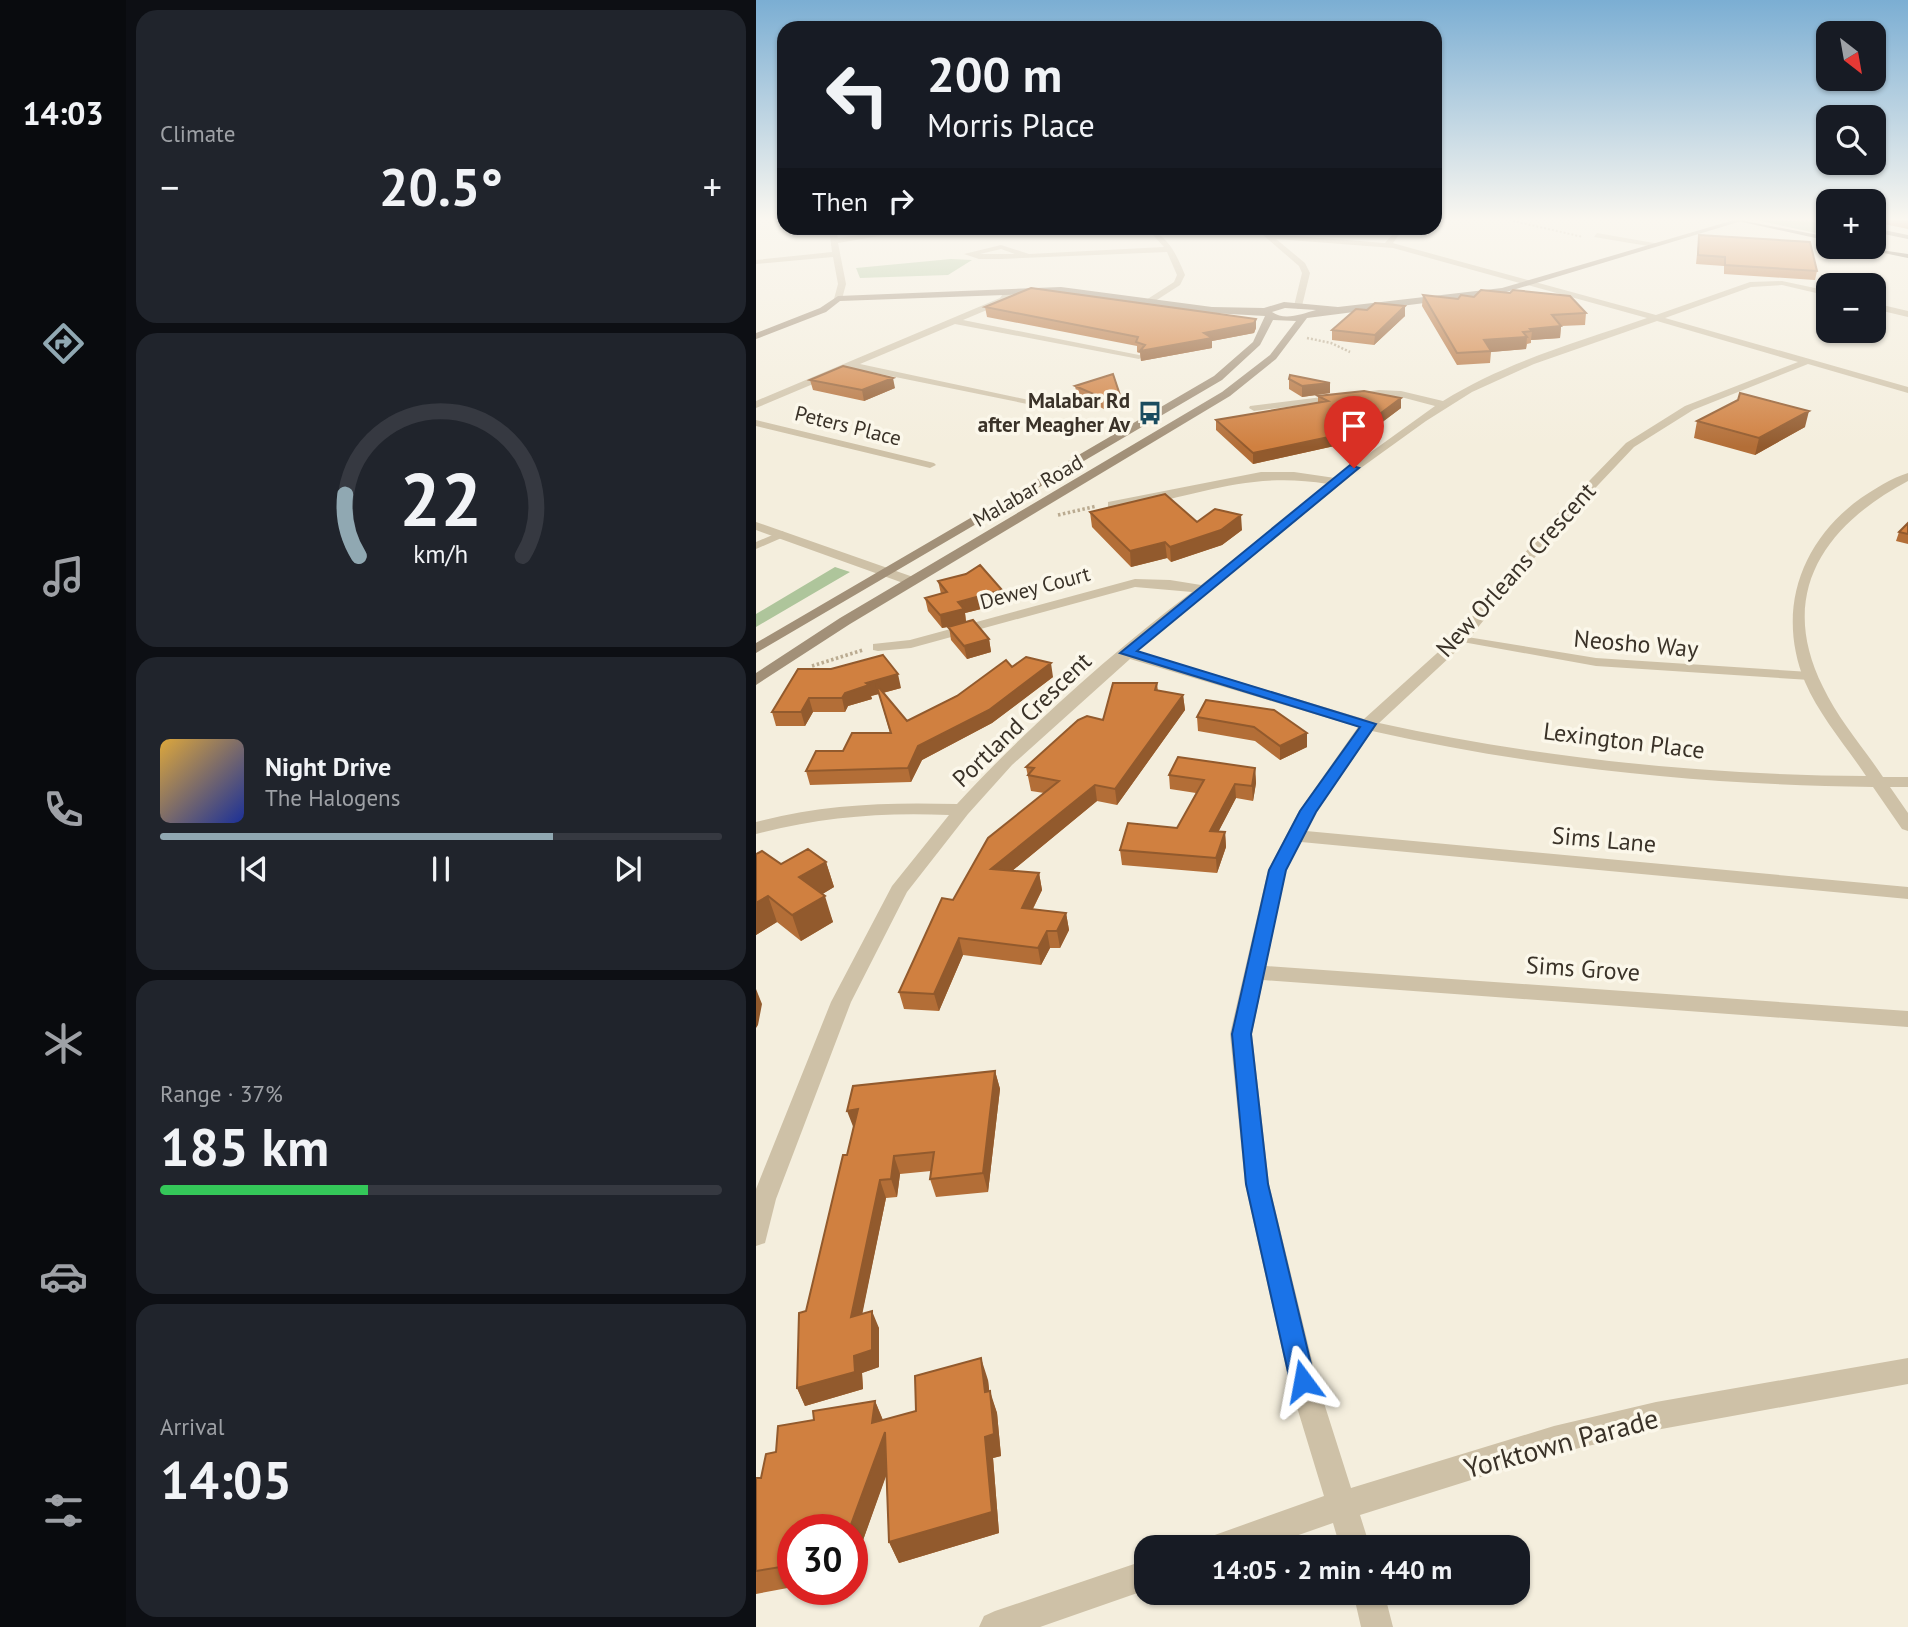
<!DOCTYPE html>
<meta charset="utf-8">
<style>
:root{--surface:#171b24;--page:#20242c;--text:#f1f3f6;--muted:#9ea1a6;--line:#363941;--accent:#90a8b2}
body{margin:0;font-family:"PT Sans",sans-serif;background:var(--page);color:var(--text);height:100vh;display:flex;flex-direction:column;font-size:26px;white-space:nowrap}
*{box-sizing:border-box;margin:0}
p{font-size:23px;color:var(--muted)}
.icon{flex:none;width:38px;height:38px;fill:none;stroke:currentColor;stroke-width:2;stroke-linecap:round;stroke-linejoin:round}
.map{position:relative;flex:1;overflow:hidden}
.panel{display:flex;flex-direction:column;gap:10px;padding:10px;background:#0d0f14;width:630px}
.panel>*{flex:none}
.top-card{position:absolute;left:21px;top:21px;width:665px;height:214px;border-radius:21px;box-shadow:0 2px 5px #0004;background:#171b24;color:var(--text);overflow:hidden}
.needle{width:46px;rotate:149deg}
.tools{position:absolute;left:1060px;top:21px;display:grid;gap:14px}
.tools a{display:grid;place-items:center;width:70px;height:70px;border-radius:14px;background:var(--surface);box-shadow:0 2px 5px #0004;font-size:35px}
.speed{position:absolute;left:21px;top:1514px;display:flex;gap:14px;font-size:35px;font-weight:700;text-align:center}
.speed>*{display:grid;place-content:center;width:91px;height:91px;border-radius:50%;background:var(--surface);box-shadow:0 2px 5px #0004;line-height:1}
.speed .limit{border:10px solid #d22;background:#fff;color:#111}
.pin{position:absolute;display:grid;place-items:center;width:60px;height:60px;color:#fff;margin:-72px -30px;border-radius:50% 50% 50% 0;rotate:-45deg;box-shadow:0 0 7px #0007}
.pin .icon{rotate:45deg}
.me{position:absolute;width:77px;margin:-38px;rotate:347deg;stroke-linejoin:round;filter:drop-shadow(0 0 5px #0008)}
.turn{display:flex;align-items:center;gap:24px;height:147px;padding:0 35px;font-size:32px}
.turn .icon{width:91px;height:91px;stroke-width:2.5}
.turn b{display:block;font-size:49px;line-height:60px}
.then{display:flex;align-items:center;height:66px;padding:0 35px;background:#0003;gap:14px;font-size:26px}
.big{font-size:52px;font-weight:700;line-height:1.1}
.panel .card{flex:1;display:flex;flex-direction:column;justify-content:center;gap:10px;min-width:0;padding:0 24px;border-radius:21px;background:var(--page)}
.panel .dial{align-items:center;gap:0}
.dial svg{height:182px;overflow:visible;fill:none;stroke:var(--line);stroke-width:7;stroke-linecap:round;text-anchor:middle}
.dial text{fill:var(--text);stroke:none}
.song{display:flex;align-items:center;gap:21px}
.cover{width:84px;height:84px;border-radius:10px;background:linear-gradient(135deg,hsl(40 70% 55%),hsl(230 70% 35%))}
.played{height:7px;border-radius:4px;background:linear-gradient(90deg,var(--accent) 70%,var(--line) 70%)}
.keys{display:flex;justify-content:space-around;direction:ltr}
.heat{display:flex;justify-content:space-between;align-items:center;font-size:38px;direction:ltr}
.charge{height:10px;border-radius:5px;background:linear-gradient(90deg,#34c759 37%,var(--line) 0)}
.trip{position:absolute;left:378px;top:1535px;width:396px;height:70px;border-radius:21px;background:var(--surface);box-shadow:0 2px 5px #0004;font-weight:700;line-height:70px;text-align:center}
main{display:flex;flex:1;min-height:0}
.dock{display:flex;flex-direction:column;width:126px;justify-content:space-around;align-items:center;background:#090b0e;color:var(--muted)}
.dock .icon{width:49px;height:49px}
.dock .current{color:var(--accent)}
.dock b{font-size:32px;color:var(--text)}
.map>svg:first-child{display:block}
</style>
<main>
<nav class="dock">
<b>14:03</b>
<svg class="icon current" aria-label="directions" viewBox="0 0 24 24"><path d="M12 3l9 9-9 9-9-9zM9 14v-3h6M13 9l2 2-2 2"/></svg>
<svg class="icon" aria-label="music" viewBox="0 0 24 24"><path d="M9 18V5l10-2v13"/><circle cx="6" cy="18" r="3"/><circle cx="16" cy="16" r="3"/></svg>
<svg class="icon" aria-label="phone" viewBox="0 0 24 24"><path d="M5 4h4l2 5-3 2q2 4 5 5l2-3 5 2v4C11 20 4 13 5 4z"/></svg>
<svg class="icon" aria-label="climate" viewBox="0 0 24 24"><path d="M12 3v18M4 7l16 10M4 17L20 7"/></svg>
<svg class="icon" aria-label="car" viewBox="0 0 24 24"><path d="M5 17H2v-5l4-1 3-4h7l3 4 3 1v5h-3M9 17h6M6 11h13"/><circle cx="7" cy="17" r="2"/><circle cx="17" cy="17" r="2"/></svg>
<svg class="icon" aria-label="filters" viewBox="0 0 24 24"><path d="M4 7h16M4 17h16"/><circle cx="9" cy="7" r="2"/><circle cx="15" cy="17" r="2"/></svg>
</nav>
<section class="panel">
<div class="card"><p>Climate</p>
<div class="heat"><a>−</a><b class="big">20.5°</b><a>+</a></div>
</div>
<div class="card dial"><svg viewBox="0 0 100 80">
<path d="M14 69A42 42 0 1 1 86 69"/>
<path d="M14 69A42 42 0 0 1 8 42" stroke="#90a8b2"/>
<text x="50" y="56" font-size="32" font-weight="700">22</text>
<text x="50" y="72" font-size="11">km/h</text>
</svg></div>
<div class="card">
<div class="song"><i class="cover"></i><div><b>Night Drive</b><p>The Halogens</p></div></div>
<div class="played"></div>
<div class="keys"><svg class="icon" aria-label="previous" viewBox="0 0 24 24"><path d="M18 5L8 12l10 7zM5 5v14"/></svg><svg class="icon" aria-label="pause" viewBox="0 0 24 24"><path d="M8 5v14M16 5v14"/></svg><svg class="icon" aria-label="next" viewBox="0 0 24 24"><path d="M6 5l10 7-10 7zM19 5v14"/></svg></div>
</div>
<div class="card"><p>Range · 37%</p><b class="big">185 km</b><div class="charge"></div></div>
<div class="card"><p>Arrival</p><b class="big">14:05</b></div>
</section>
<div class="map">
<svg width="1152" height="1627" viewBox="0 0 1152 1627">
<rect width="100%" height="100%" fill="#f4eedd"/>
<path fill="#aec59b" d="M1003 220 1073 222V236L1005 221Z
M195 259 216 260 192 275 104 278 100 268Z
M79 567 94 572 0 627V614Z"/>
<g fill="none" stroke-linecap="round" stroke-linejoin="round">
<path stroke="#baab91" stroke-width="2" stroke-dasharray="2 2" stroke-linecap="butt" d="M753 220 827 237"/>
<path stroke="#baab91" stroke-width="2.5" stroke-dasharray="2 2" stroke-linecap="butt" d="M551 338 575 343 594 352"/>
<path stroke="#baab91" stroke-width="3.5" stroke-dasharray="2.5 2.5" stroke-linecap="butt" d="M302 515 341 506
M56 666 107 650"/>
<path fill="#cec1a7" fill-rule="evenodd" d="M26 531 31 534 30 536 0 549V542Z
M705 636 840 658 1054 672 1060 676 1054 680 840 666 701 641 699 639Z"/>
<path fill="#cec1a7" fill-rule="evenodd" d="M73 228H79L82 238 155 228H170L82 243 90 284 86 299 82 302 78 299 82 284 77 257 0 264V260L76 252Z
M380 228C409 228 419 251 429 275L424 285 393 305 390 300 418 282 421 275 411 252 245 259H223L208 254 245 245 273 254 408 247 397 235ZM245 249 259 254H224Z
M499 228H506L514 234 629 243 642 228H648L637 243 640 244 900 315 994 282 1026 281 1073 291V296L1026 285 995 287 909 318 1152 387V393L1052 364 937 410 878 447 810 519 710 642 623 723C783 758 946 775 1110 776 1090 746 1063 715 1049 682 1020 611 1044 542 1105 498 1119 489 1135 478 1152 473V481C1069 525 1020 593 1067 687 1082 719 1107 747 1127 777H1152V787H1134L1152 813V831L1146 829 1117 787C948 785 780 768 616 731L561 811 550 831 1152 887V899L545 842 530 870 510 966 1152 1011V1027L507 980 496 1034 513 1184 561 1381 595 1488 798 1426 900 1402 1152 1358V1384L900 1430 798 1454 604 1515 614 1547H584L577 1523 508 1547H452L456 1536 568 1496 533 1381 489 1184 474 1034 512 870 543 811 602 727 374 659 256 765 212 814 151 892 95 1002 20 1199 9 1243 0 1246V1189L75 1002 136 886 193 815C126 812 65 817 0 834V822C67 804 132 802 201 804 269 730 355 653 436 592L379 587 155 648 122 651 117 650V644L154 640 379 579 414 580 445 585 572 484C494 471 447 495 374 507L352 508V502L505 472H538L579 478 679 406 645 397 623 396 498 411 493 408 494 406 623 390 645 391 687 401C749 362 822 342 891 318L637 248 520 239 549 263 554 273 546 306 542 309 538 306 546 273 543 266ZM901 321 1042 362 929 406 870 443 802 513 700 636 608 719 381 651 602 470 670 421 716 392 778 364Z
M841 233 898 243 902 245 898 247 838 237Z
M250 290 257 292 250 302 207 320 388 356 383 359 199 324 104 364 287 403 292 406 291 408 95 368 0 408V401L244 298Z
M1118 303 1152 311V317L1118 309Z
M0 420 178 463 180 465 174 468 0 426Z
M0 522 160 578 162 581 160 584H150L0 530Z
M390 1560V1590L284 1627H223L228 1616 239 1611Z
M597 1592H628L637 1627H605Z"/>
<path fill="#a29078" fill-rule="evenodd" d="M978 220H989L747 293 551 318 520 359 474 396 94 624 0 685V673L84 618 466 392 514 355 540 321 517 320 504 345 466 380 0 653V643L458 376 497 342 509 316 456 313 305 293 84 301 70 312 3 338 0 339V333L64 308 82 296 305 287 456 307 508 308 528 302 582 307 746 288ZM529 308 560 310C545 314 529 321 516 312Z"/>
<path fill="#7d6c58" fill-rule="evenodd" d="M983 220 1073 237V241L986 222Z
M1069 220H1073V222H1069Z
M1118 228 1152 235V239L1118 232Z
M1104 247 1152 254V258L1108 249Z"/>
</g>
<path fill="#b36e37" d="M1118 220H1152V229L1118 222Z
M943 235 1061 271 1059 280 968 274V266L940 264Z
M667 295 830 313 829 325 805 326 804 338 775 340V343L771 344 770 349 735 352 734 363 701 365 666 306Z
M229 307 500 328 498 333 456 341V348L385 361 384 353 381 352V346L231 317Z
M611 310 649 316 618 345 576 340V330Z
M533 379 574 393 546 397 533 389Z
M54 380 139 388 108 401 57 390Z
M319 386 365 398 366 409 350 410 321 396Z
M562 396 645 408 601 441 497 464 460 430V420L562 403Z
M941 421 1049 427 999 455 938 438Z
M334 512 441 522 486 530 466 545 415 562 411 558 375 567 336 527Z
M1152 523V544L1140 541 1143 532Z
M182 581 246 590 249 603 209 613 210 622 233 639 235 652 211 659 195 640 193 627 186 628 172 611 169 598 185 594Z
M256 667 297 677 236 723 166 760 155 782 54 785 50 771 87 751 134 733 123 694 115 696 116 699 92 706 89 712H57L49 726H20L16 712 75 669 145 688 127 693 151 721Z
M401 683 402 691 427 695 429 710 361 805 341 801 256 871 283 873 286 890 277 909 310 913 313 930 304 948H294L285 965 207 955 183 1011 148 1009 143 992 197 900 288 793 275 791 270 767 347 720Z
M450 700 551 747 524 760 499 741 442 731 441 717Z
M499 768 500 783 497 801 480 798 462 832H469L470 847 461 873 366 865 364 850 421 828 440 793 414 789 413 775Z
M0 854 25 864 70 862 78 887 66 894 77 922 45 941 21 922 0 935Z
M239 1071 244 1089 232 1192 180 1197 174 1179 175 1171 144 1174 141 1197 130 1198 106 1313 123 1328V1367L106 1373 107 1389 49 1406 41 1388 50 1311 91 1155Z
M232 1380 233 1391 241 1413 245 1456 237 1458 243 1533 143 1563 133 1542 130 1475 101 1557H96V1530H37V1587L0 1594V1478H5L20 1452 58 1420 119 1401 127 1420 160 1411Z"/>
<path fill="#925a2d" d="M649 306V316L618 345 619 335Z
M500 319V328L498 333 456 341V348L385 361 384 351Z
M805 326 804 338 775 340 776 331 774 329Z
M771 337 770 349 735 352 728 340Z
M137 378 139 388 108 401 106 390Z
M574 383V393L546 397V386Z
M365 398 366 409 350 410 349 399Z
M645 398V408L601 441 497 464V453Z
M1053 411 1049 427 999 455 1003 438Z
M485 515 486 530 466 545 415 562 414 547Z
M409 542 411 558 375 567 374 551Z
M246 590 249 603 209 613 210 622 186 628 184 615 202 602Z
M233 639 235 652 211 659 208 646Z
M295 663 297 677 236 723 166 760 155 782 152 768 162 746Z
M142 674 145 688 115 696 116 699 92 706 89 712 86 698 89 693 110 683Z
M427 695 429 710 361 805 359 789Z
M53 698 57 712 49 726 45 712Z
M551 733V747L524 760V746Z
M499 768 500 783 497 801 496 786Z
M479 784 480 798 455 846 454 831Z
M339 785 341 801 239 885 235 869Z
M469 832 470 847 461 873 460 858Z
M70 862 78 887 52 903 43 877Z
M283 873 286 890 269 924 266 908Z
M12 896 21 922 0 935V903Z
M69 896 77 922 45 941 36 915Z
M310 913 313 930 304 948 301 931Z
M291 931 294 948 285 965 282 948Z
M203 938 207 955 183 1011 178 994Z
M0 989 6 1004 2 1025 0 1028Z
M239 1071 244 1089 232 1192 227 1173Z
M102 1109 98 1129 91 1111Z
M138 1156 144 1174 141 1197 135 1179Z
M124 1180 130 1198 102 1335 95 1317Z
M116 1311 123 1328V1367L106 1373 107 1389 49 1406 41 1388 98 1356Z
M225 1358 232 1380 236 1414 229 1392Z
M234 1391 241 1413 245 1456 237 1458 243 1533 143 1563 133 1542 229 1437Z
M119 1401 128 1423 129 1432 138 1454 101 1557 96 1547V1530H93L116 1423Z"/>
<path fill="#d08040" stroke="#925a2d" stroke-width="2" d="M943 235 1054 242 1061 271 969 265V257L942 255Z
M275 288 500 319 498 323 448 333 456 338 384 351 389 345 380 342 382 337 229 307Z
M725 290 754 293 757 290 814 296 830 313 796 315 805 326 774 329 776 331 767 332 771 337 728 340 735 351 701 353 667 295 702 299 705 295 718 297Z
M619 303 649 306 619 335 576 330 600 309 611 310Z
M87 366 137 378 106 390 54 380Z
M357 374 365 398 349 399 319 386Z
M534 375 574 383 546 386 533 379Z
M608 391 645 398 601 431 497 453 460 420 572 401 562 396Z
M984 393 1053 411 1003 438 941 421 982 400Z
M409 494 441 522 459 509 485 515 465 530 414 547 409 542 374 551 334 512Z
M1152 523V534L1143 532Z
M224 565 246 590 202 602 208 609 184 615 169 598 191 592 182 581 210 574Z
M217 620 233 639 208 646 192 627Z
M127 655 142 674 110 683 113 685 89 693 86 698H53L45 712H16L42 669H75Z
M270 657 295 663 233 710 162 746 152 768 50 771 60 751H87L96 733H135L120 684 151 721 201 696 250 660 256 667Z
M357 683H401L399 690 427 695 359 789 339 785 235 869 283 873 266 908 310 913 301 931H291L282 948 203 938 178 994 143 992 186 898 197 900 232 838 303 781 272 775 278 768 270 767 322 720 331 716 347 720Z
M450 700 518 710 551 733 524 746 498 727 441 717Z
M422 757 499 768 496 786 479 784 454 831 469 832 460 858 364 850 372 823 421 828 448 780 413 775Z
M52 849 70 862 43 877 69 896 36 915 12 896 0 903V854L6 851 25 864Z
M239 1071 227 1173 174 1179 178 1152 138 1156 135 1179 124 1180 95 1317 116 1311V1350L98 1356 99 1372 41 1388 43 1313 50 1311 87 1155H91L102 1109 91 1111 97 1086Z
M225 1358 229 1392 234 1391 238 1434 229 1437 236 1512 133 1542 129 1432 93 1530H37V1565L0 1571V1478H5L10 1454 20 1452 22 1426 58 1420 57 1411 119 1401 116 1423 160 1411 159 1376Z"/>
<linearGradient id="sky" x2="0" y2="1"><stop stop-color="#7baed3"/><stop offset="0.49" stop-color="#faf7f0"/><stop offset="1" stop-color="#faf7f0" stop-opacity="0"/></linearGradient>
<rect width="1152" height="447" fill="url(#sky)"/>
<path fill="#1a73e8" stroke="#114b97" stroke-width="2" d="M594 465 603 468 381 651 620 724 560 812 530 870 495 1034 512 1184 559 1381 555 1389 547 1393 538 1389 534 1381 490 1184 476 1034 513 870 544 811 604 727 364 653Z"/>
<defs>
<g id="bus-bare" transform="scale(1.89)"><path d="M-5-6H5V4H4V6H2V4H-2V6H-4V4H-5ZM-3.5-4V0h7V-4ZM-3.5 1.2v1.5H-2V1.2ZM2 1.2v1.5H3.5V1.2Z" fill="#1a4c5f" stroke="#fbf7ea" stroke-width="2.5" paint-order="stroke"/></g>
</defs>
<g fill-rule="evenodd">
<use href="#bus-bare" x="394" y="413"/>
</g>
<g text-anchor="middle" stroke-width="7" stroke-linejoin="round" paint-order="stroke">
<g font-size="21" font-weight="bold" fill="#3a3228" stroke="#fbf7ea" text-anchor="end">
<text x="374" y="408">Malabar Rd<tspan x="374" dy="24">after Meagher Av</tspan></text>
</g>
<g font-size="21" fill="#3a3228" stroke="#fbf7ea">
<text transform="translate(92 426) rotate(14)" y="7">Peters Place</text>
<text transform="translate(272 491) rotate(-30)" y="7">Malabar Road</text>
<text transform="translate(279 588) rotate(-15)" y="7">Dewey Court</text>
</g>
<g font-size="24" fill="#3a3228" stroke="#fbf7ea">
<text transform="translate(760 570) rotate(-48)" y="8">New Orleans Crescent</text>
<text transform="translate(880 644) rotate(5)" y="8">Neosho Way</text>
<text transform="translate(266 720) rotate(-44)" y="8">Portland Crescent</text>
<text transform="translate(868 741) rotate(7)" y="8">Lexington Place</text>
<text transform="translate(848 840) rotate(5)" y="8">Sims Lane</text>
<text transform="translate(827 969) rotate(4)" y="8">Sims Grove</text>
</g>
<g font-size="28" fill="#3a3228" stroke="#fbf7ea">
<text transform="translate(805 1443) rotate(-15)" y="10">Yorktown Parade</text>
</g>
</g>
</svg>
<div class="tools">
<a><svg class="needle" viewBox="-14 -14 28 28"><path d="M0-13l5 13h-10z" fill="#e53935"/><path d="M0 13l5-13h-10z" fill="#9ea1a6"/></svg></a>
<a><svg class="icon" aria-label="search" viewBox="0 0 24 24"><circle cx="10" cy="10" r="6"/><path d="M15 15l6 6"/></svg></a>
<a>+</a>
<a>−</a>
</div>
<div class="speed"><div class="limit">30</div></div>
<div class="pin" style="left:598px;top:468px;background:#d93025"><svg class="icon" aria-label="arrive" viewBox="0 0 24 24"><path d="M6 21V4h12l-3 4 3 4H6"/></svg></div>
<svg class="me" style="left:547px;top:1381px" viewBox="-20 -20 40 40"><path d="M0-17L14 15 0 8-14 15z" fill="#1a73e8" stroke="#fff" stroke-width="4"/></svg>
<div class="trip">14:05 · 2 min · 440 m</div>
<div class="top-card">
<div class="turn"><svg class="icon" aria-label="left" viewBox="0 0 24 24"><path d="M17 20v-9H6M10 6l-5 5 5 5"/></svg><div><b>200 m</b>Morris Place</div></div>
<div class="then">Then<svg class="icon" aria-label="right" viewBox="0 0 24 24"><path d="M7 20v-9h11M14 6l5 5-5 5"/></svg></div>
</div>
</div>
</main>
